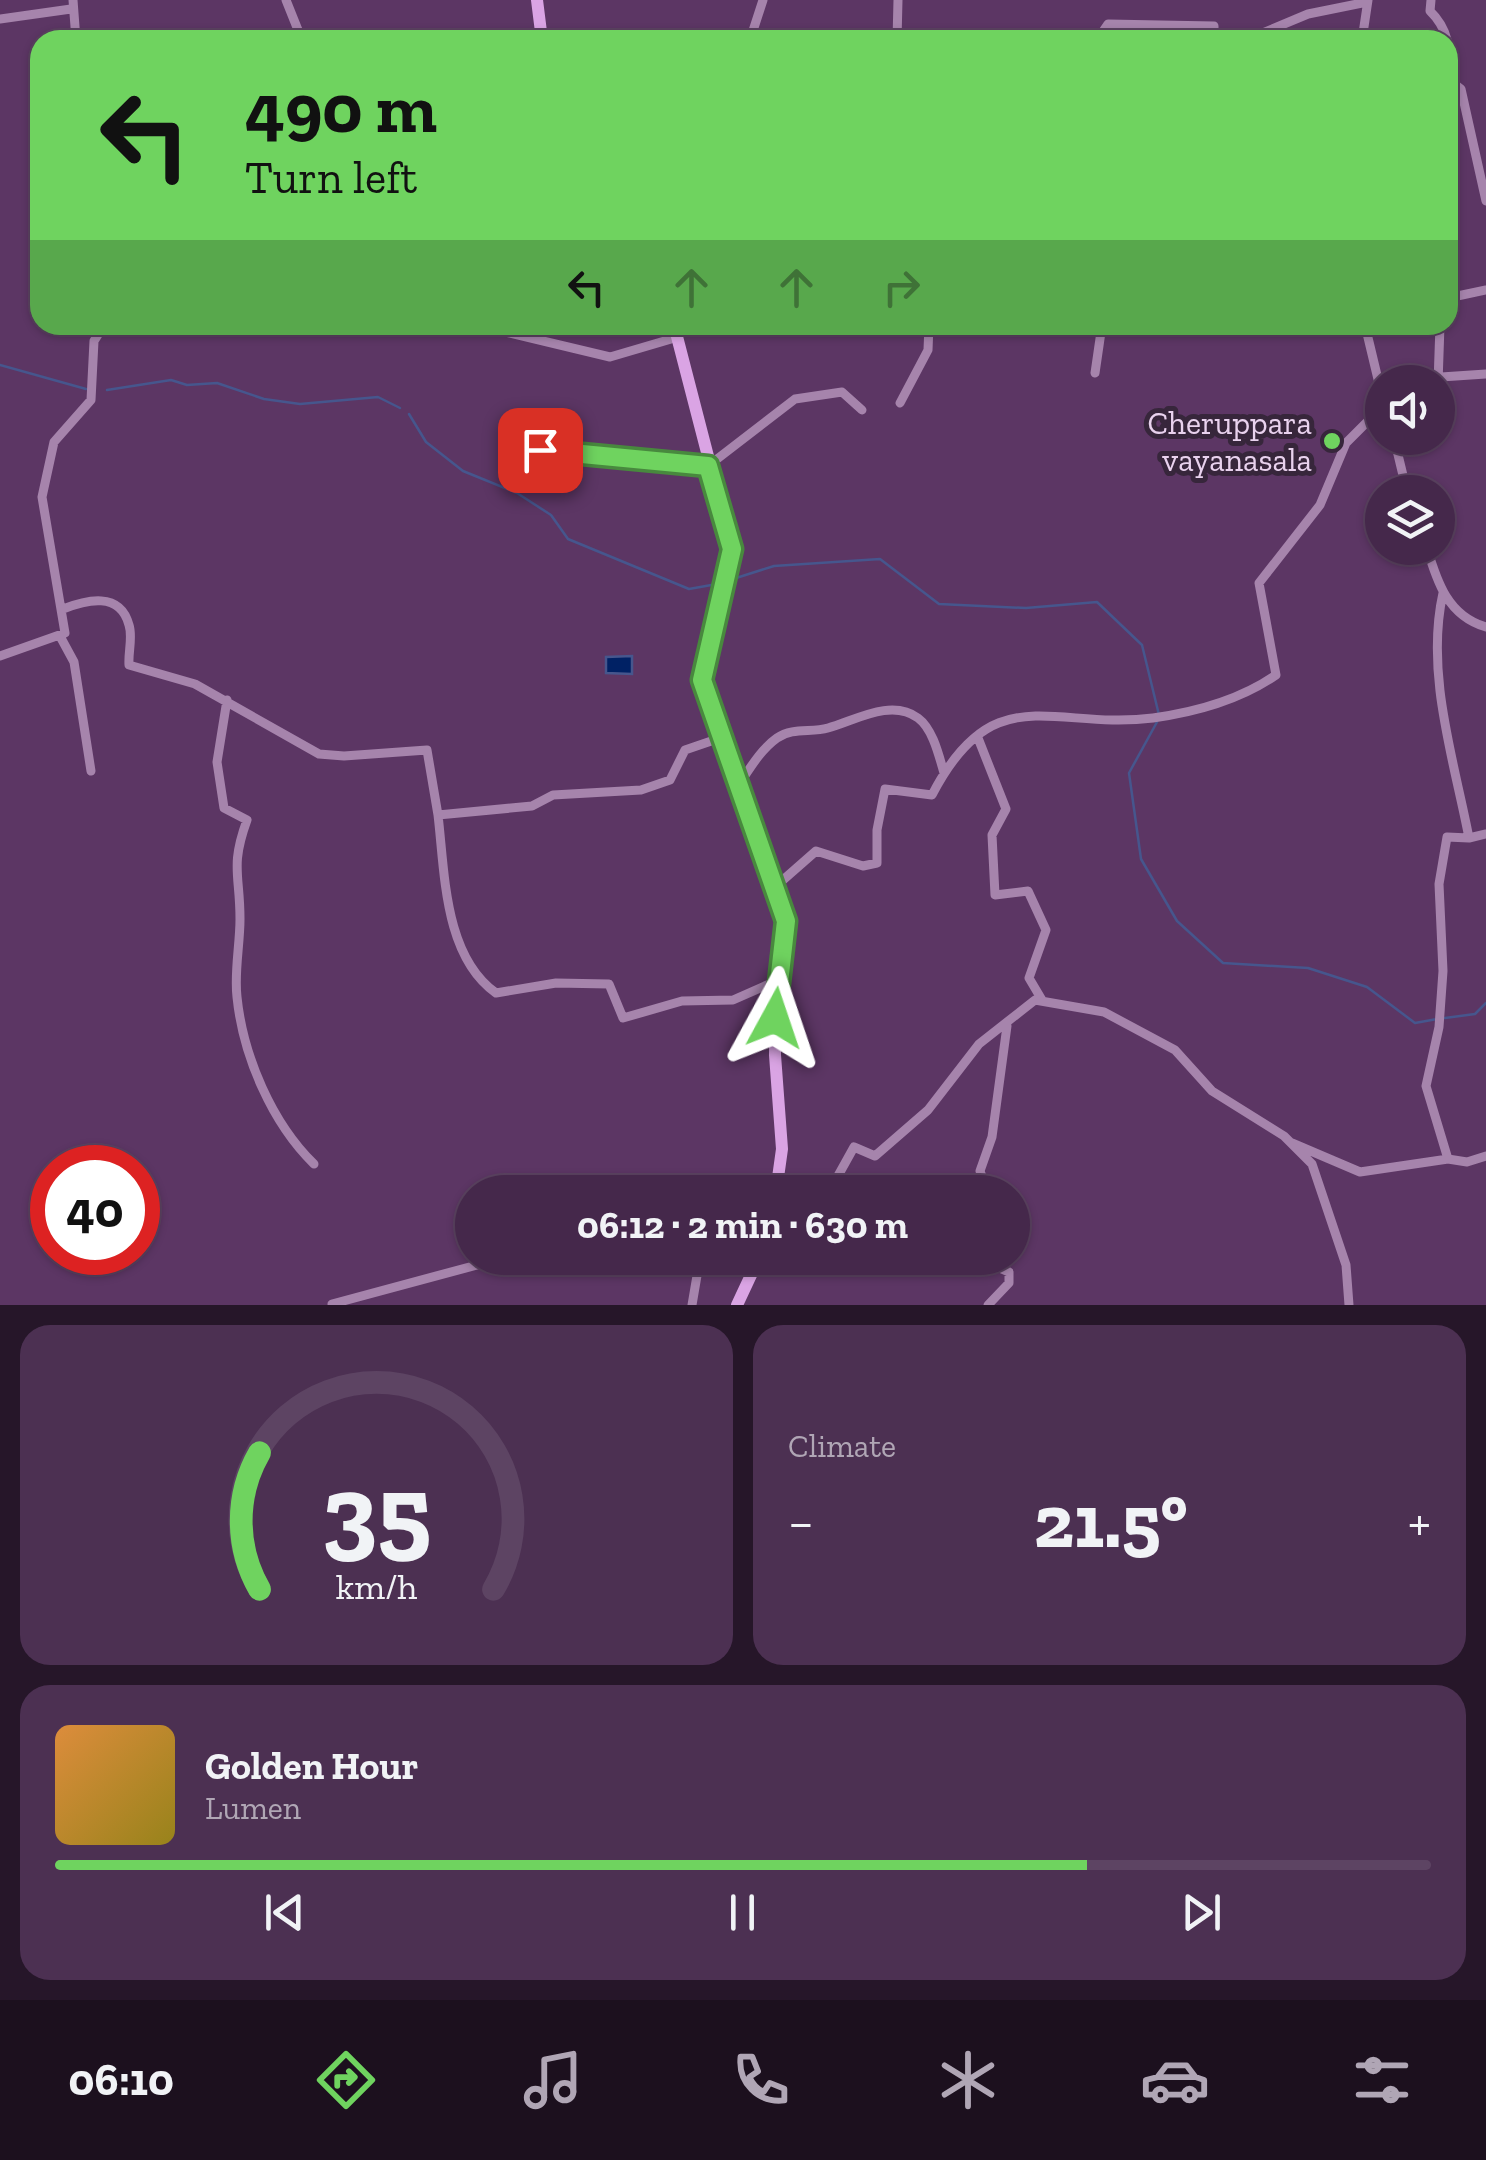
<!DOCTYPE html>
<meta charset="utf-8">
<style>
:root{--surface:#45284b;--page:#4c3052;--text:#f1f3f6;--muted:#b0a6b5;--line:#5d4463;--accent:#6fd35f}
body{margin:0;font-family:"Zilla Slab",serif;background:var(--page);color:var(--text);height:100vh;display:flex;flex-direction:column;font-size:38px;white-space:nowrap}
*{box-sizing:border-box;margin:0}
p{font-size:32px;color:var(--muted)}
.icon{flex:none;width:55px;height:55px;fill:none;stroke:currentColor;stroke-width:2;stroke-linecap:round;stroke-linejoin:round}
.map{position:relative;height:1305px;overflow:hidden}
.drawer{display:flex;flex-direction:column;gap:20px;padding:20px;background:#261629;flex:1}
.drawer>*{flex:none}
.guide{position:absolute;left:30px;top:30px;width:1428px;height:305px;border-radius:30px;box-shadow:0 2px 8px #0004,0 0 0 2px var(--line);background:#6fd35f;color:#111;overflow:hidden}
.controls{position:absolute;left:1365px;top:365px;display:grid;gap:20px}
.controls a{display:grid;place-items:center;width:90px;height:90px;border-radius:50%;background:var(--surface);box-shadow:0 2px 8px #0004,0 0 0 2px var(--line);font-size:50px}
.speed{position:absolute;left:30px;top:1145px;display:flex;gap:20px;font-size:50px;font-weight:700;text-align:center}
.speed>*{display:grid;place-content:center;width:130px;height:130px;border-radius:50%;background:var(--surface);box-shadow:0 2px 8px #0004,0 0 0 2px var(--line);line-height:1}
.speed .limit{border:15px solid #d22;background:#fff;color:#111}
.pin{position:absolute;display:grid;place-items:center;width:85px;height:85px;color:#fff;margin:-42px;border-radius:20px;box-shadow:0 5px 15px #0006}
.me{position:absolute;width:110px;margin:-55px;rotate:5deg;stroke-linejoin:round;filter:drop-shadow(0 0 8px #0008)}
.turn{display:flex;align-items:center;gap:35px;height:210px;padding:0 50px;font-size:45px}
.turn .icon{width:130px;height:130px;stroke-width:2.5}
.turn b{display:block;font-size:70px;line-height:85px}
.lanes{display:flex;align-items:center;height:95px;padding:0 50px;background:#0003;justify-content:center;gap:50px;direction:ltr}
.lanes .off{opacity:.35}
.big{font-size:75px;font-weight:700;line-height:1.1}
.drawer .widget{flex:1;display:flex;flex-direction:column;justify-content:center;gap:15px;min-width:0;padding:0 35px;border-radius:30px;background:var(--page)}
.drawer .dial{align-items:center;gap:0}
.dial svg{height:260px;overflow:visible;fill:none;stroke:var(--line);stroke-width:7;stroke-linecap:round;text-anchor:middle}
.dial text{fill:var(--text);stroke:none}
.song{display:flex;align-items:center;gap:30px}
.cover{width:120px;height:120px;border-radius:15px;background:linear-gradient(135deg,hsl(30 70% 55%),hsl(50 70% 35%))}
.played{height:10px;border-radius:5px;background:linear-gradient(90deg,var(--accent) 75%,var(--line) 75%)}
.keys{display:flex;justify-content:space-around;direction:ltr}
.heat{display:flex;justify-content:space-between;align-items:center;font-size:55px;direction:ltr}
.drawer .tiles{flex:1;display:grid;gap:20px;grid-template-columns:1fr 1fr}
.widget:last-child{grid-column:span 2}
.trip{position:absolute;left:455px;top:1175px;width:575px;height:100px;border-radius:50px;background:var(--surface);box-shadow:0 2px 8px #0004,0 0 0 2px var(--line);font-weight:700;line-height:100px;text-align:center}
.tabs{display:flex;height:160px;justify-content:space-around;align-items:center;background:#1c101e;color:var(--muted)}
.tabs .icon{width:70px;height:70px}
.tabs .selected{color:var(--accent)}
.tabs b{font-size:45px;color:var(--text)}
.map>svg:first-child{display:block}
</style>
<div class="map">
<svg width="1486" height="1305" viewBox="0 0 1486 1305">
<rect width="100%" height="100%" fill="#5c3664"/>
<path fill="#002164" stroke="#46568d" stroke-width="2.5" d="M632 656V674L606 673V657Z"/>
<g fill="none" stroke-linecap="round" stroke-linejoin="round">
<path stroke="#46568d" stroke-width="2.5" d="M0 365 86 389
M107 390 171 380 187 385 217 383 264 399 300 404 378 397 400 408
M409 414 426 442 463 471 517 493 551 515 568 539 689 589 717 584
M733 579 774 566 880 559 939 604 1026 608 1097 602 1142 645 1159 715
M1157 722 1129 773 1141 859 1177 921 1223 963 1308 968 1367 987 1415 1023 1437 1019
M1445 1018 1475 1014 1486 1003"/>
<path stroke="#a684ac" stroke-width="9" d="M73 0 76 40
M286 0 302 40
M1431 0 1430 11C1451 31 1450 55 1452 82L1461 89 1486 201
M0 19 71 9
M750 40 763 0
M897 40 898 0
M1097 40 1108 24 1214 26V40
M1246 40 1308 14 1367 2
M1362 40 1368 0
M1448 298 1486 290
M476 325 610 357 678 337
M1365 325 1382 396
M1095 373 1102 325
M1441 377 1486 374
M1438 383 1440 325
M900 403 928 350 929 325
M1394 438 1407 492
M540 450 708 466 795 399 842 392 862 410
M1427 548C1437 582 1448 616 1486 627
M1443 593C1425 673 1454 760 1469 838L1486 834
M63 609C86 600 120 591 129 625 133 637 128 652 129 665L195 684 319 754 344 756 427 750 438 815 532 806 553 795 641 790 670 780 685 750 720 738
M61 638 74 662 91 771
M0 656 65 633 42 497 54 442 91 400 94 341 104 325
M227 700 217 762 224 808 247 820C230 867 240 874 240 919 240 945 234 972 237 997 243 1056 272 1123 314 1164
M978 738 1006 809 992 835 995 895 1028 891 1046 930 1029 978 1042 1000
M738 786C749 770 760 750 777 738 793 727 811 733 828 728 854 721 891 698 918 718 933 729 939 756 944 773
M438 815C445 874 444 956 496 993L556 983 609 984 623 1018 682 1001 733 1000 776 981
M1469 838 1447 837 1439 884 1443 971 1439 1027 1426 1086 1448 1159 1467 1162 1486 1156
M775 887 816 851 863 866 877 863V830L885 789 932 795C994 675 1054 731 1153 718 1196 712 1240 700 1276 675L1259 583 1320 505 1346 443 1382 407
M1292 1143 1360 1172 1448 1159
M829 1192 854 1147 875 1156 928 1110 979 1044 1035 1000 1104 1012 1175 1050 1212 1091 1284 1136 1312 1164 1346 1265 1349 1305
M988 1192 980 1171 992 1137 1007 1026
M976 1258 1009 1272V1283L988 1305
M332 1304 503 1258
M692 1305 700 1258"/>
<path stroke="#daa4e4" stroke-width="12" d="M537 0 542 40
M674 325 732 549 703 681 786 921 776 981 775 1055 782 1149 776 1192
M737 1305 759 1258"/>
</g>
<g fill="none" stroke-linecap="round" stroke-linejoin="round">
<g stroke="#48893e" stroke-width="25">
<path id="route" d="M540 450 708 466 732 549 702 680 786 921 775 1018"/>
</g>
<use href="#route" stroke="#6fd35f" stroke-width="18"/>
</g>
<circle fill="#6fd35f" stroke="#37263b" stroke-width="4" cx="1332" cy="441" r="10"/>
<g text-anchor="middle" stroke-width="10" stroke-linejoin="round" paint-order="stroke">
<g font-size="32" fill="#e9d2ee" stroke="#37263b" text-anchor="end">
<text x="1312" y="434">Cheruppara<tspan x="1312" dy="37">vayanasala</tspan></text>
</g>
</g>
</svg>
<div class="controls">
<a><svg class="icon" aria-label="sound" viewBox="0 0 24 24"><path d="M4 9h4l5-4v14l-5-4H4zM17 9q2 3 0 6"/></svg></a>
<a><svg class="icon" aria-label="layers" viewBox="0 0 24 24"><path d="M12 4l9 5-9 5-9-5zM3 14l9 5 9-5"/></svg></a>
</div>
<div class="speed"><div class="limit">40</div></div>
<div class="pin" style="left:540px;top:450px;background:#d93025"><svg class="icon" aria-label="arrive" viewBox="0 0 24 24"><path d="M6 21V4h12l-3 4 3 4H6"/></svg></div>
<svg class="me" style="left:775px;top:1018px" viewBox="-20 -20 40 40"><path d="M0-17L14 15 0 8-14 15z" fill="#6fd35f" stroke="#fff" stroke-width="4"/></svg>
<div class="trip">06:12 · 2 min · 630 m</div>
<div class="guide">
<div class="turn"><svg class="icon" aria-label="left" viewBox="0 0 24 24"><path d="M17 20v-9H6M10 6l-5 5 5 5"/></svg><div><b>490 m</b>Turn left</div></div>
<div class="lanes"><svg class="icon" aria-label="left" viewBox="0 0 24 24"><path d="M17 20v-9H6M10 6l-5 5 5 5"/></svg><svg class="icon off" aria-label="ahead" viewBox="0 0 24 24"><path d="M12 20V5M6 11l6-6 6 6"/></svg><svg class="icon off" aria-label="ahead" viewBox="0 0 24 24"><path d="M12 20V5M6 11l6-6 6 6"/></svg><svg class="icon off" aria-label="right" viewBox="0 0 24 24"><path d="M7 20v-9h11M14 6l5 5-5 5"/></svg></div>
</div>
</div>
<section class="drawer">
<div class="tiles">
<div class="widget dial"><svg viewBox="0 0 100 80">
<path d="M14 69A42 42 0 1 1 86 69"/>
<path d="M14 69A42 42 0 0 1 14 27" stroke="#6fd35f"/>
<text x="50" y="56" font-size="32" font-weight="700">35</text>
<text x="50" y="72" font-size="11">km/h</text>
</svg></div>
<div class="widget"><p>Climate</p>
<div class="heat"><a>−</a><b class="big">21.5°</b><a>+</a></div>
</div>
<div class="widget">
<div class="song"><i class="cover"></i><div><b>Golden Hour</b><p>Lumen</p></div></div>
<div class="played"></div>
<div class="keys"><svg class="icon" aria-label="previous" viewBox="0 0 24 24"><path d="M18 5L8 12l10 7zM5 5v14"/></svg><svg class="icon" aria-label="pause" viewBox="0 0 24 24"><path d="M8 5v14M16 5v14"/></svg><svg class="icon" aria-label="next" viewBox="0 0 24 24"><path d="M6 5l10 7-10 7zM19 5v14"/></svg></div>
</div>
</div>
</section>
<nav class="tabs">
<b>06:10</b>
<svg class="icon selected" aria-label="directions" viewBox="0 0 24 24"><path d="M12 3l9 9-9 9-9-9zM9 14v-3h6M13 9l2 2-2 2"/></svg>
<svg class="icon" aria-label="music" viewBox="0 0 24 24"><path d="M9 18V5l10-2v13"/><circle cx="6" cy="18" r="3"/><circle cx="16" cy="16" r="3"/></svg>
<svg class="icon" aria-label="phone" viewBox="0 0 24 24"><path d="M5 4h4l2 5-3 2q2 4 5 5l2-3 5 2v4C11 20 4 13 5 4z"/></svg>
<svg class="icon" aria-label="climate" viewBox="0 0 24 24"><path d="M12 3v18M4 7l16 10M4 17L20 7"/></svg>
<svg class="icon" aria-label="car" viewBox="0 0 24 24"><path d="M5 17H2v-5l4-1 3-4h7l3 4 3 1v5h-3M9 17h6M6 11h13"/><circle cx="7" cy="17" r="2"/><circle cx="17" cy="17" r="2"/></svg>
<svg class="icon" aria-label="filters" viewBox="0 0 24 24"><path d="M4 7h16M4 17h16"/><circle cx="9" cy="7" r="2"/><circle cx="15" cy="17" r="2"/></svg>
</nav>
